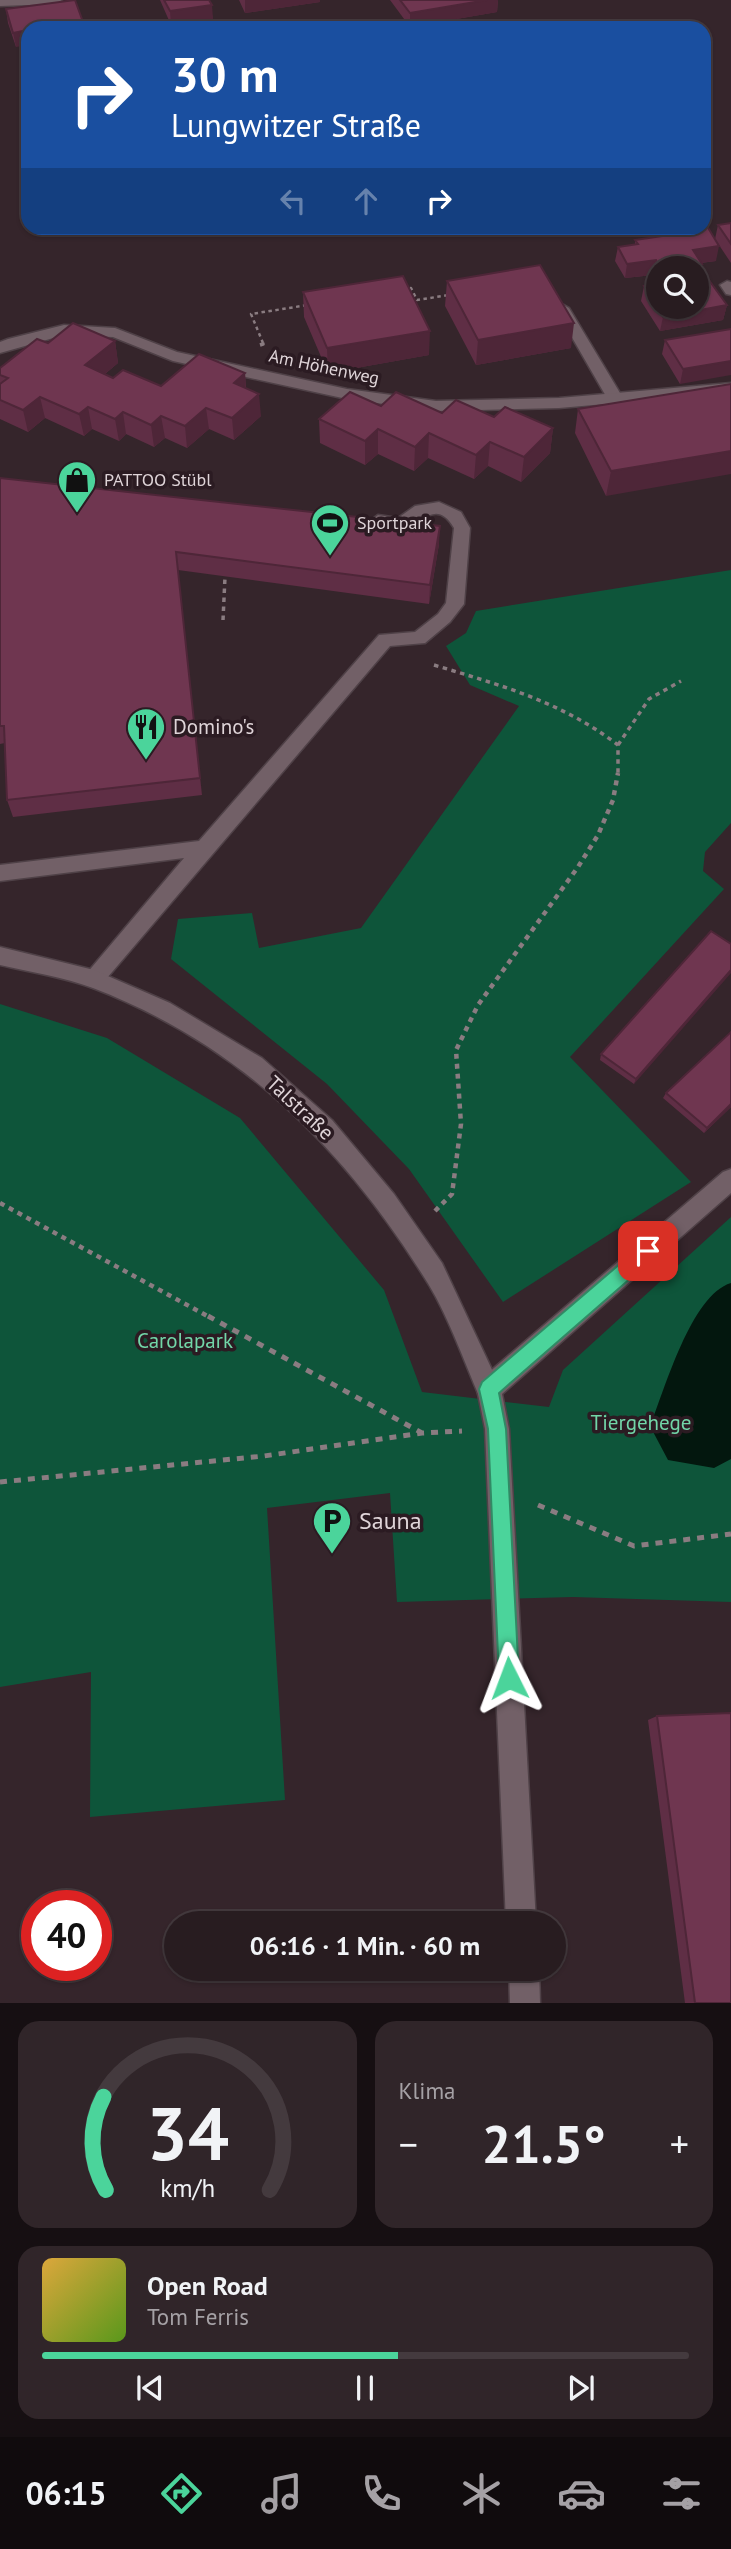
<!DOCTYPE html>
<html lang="de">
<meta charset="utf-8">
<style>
:root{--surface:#281c20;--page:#302529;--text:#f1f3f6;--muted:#a5a1a5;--line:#443a3e;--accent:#4bd49b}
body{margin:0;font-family:"PT Sans",sans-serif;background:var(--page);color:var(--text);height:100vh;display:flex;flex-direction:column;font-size:26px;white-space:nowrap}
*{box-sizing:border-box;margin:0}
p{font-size:23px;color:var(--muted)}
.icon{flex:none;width:38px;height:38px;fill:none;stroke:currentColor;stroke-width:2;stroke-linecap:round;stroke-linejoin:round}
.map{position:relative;height:2003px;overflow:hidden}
.panel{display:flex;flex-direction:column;gap:18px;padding:18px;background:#160f12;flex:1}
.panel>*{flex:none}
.guide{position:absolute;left:21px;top:21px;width:690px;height:214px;border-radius:21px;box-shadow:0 2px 5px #0004,0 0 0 2px var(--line);background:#1a4fa0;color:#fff;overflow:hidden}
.tools{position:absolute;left:646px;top:256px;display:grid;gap:14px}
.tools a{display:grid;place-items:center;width:63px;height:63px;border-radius:50%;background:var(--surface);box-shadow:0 2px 5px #0004,0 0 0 2px var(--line);font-size:35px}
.speed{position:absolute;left:21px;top:1890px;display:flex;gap:14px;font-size:35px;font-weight:700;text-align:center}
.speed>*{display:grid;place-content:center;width:91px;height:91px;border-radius:50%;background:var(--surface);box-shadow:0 2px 5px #0004,0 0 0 2px var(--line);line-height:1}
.speed .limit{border:10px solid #d22;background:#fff;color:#111}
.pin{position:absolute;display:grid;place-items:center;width:60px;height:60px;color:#fff;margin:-30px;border-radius:14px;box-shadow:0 4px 10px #0006}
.me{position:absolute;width:77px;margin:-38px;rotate:357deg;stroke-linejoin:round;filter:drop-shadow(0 0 5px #0008)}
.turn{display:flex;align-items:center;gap:24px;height:147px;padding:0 35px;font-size:32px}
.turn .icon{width:91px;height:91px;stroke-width:2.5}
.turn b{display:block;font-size:49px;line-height:60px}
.lanes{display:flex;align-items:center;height:66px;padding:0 35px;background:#0003;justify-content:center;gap:35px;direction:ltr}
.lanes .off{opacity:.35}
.big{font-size:52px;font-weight:700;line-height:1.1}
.panel .tile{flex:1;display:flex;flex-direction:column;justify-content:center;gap:10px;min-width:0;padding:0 24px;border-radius:21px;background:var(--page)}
.panel .dial{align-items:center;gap:0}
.dial svg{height:182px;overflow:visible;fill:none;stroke:var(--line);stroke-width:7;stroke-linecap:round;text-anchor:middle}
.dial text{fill:var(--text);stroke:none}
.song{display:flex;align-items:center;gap:21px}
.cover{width:84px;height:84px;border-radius:10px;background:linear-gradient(135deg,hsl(40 70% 55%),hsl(90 70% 35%))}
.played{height:7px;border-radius:4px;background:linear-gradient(90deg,var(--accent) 55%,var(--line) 55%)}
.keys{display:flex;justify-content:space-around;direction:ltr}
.heat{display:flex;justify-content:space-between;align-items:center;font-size:38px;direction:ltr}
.panel .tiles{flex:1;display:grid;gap:18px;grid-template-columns:1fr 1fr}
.tile:last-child{grid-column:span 2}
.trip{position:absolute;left:164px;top:1911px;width:402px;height:70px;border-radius:35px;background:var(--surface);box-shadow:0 2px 5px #0004,0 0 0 2px var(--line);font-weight:700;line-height:70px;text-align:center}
.tabs{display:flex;height:112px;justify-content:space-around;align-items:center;background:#100b0d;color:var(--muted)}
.tabs .icon{width:49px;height:49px}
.tabs .current{color:var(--accent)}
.tabs b{font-size:32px;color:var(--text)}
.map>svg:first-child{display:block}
</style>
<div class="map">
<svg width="731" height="2003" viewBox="0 0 731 2003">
<rect width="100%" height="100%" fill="#35252b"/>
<path fill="#0e553a" d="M731 570V823L705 852 703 871 724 889 570 1057 691 1182 503 1302 409 1169 327 1084 171 959 178 919 252 913 259 948 361 928 519 706 470 685 446 646 466 633 476 611Z
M0 1004 107 1038 240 1118 384 1290 422 1392 549 1407 563 1370 731 1217V1602L573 1597 397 1602 390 1493 267 1508 285 1800 90 1817 91 1672 0 1687Z"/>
<path fill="#03170e" d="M731 1283V1459L714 1468 668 1460 650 1426C665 1389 691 1295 731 1283Z"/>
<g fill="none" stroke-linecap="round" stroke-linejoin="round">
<g stroke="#4f4147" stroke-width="3">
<path id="lane" d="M727 281 731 282V295L726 294 720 285Z
M562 304 569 308 623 398 620 401 615 403 607 398 555 308Z
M439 502 461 512 470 528 464 604 450 622 425 643 390 646 101 985 94 988 87 985 84 979 87 973 184 858 0 881V865L199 841 379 635 415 632 438 614 446 603 454 528C438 501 425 519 407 528 400 531 391 528 384 527 377 527 374 526 370 521L378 515 398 518 415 506Z"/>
</g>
<g stroke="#4f4147" stroke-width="3">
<path id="street" d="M0 0H62L56 4 0 6Z
M64 325 115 328 177 352 347 389 436 401 559 398 731 383V393L559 408 436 411 347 399 173 361 113 337 64 335 0 353V342L8 339Z
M0 947 94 970 170 1003 262 1058 332 1120 394 1194 442 1263 501 1389 498 1398 489 1401 480 1398C463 1359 447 1312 424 1277 342 1146 239 1044 93 988 64 977 30 972 0 965Z"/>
</g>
<g stroke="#4f4147" stroke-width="3">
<path id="secondary" d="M731 1169V1193L502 1394 509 1429 536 1923H506L485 1429 477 1389 480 1380 723 1172Z
M509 1969H539L540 2003H510Z"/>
</g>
<path stroke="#8a7c81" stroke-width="2.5" stroke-dasharray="3.5 3.5" stroke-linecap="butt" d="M403 289 411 288 417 300 449 295
M263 343 251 314 308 305"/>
<path stroke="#8a7c81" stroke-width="3.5" stroke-dasharray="4.5 4.5" stroke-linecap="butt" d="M260 345 263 344 262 341
M223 620 225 577
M434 665C500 685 562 702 618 745V774
M618 745 649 699 681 681"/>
<path stroke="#8a7c81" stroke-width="4.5" stroke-dasharray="5 5" stroke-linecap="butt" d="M0 1203 211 1318
M435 1211 452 1194 461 1124 456 1050 478 1005 578 867 598 835 613 800 618 773"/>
<path stroke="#8a7c81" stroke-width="5" stroke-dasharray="7 7" stroke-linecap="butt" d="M208 1316 422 1433
M0 1482 264 1456 422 1433 462 1431
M538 1505 634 1546 731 1534"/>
<use href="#lane" fill="#726067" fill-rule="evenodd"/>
<use href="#street" fill="#726067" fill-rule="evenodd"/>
<use href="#secondary" fill="#726067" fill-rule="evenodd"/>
</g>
<path fill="#5f2e45" d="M160 0H209L213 19 171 25Z
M239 0H320V2L245 13Z
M390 0H498L497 12 410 27Z
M6 9 83 22 84 28H28L16 47 8 23Z
M731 223V263L715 239 718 225Z
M674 231 716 261 701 263 702 264 699 277 727 305 723 320 660 331 641 301 644 286 658 284 696 268H658V283L653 275 625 278 615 261 618 247 635 245V240L673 235Z
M447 281 571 348 476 365 445 306Z
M303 292 429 355 328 373 304 317Z
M731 329 680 384 662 354 665 340Z
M115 341 118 363 105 374 113 378 161 386 245 373 246 388 261 416 234 440 209 429 187 448 165 438 154 447 126 434 119 441 92 429 84 436 45 418 28 432 0 419V368L48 343Z
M731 384 606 496 575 433 578 409Z
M381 406 442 413 494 417 553 428 550 453 521 482 488 466 474 479 428 458 414 471 378 454 365 465 320 443 319 419Z
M0 478 439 544 429 604 178 570 202 795 13 817 7 800 5 743 0 744Z
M711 931 634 1084 600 1060 601 1054Z
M666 1093 731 1107 704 1133 663 1098Z
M657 1716 731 2003H685L648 1720Z"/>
<path fill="#4e2638" d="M245 0H320V2L245 13Z
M487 0H498L497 12 410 27V13Z
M212 5 213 19 171 25 170 11Z
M83 22 84 28H45Z
M28 30V45L16 47 13 33Z
M719 246 716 261 690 264 693 250Z
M656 260 653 275 625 278 627 264Z
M702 264 699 278 696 279V268H674Z
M727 305 723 320 660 331 663 317Z
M574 323 571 348 476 365 478 340Z
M430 331 429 355 328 373 327 348Z
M115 341 118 363 89 387 85 365Z
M731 361V375L680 384 683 369Z
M245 373 246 395 234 383Z
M259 394 261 416 234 440 232 418Z
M40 397 45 418 28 432 23 410Z
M88 407 92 429 84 436 79 414Z
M206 408 209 429 187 448 185 426Z
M123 412 126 434 119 441 115 419Z
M161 416 165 438 154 447 151 425Z
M553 428 550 453 521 482 524 457Z
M378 429V454L365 465V441Z
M429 433 428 458 414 471 415 447Z
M490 442 488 466 474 479 476 455Z
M731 451V474L606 496 611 471Z
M440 526 439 544 429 604 430 585Z
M176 552 178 570 202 795 200 778Z
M731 970V973L634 1084 636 1079Z
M731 1104V1107L704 1133 707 1128Z"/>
<path fill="#6f3650" stroke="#4e2638" stroke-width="2" d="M75 0 83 22 45 28H28V30L13 33 6 9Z
M164 0H209L212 5 170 11Z
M400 0H487L410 13Z
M731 223V244L718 225Z
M707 226 719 246 693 250 702 264 674 268H660L656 260 627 264 618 247 638 244 635 240 676 234 674 231Z
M540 265 574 323 478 340 447 281Z
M403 276 430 331 327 348 303 292Z
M706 276 727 305 663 317 644 286 658 284V306H696V277Z
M73 323 115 341 85 365 113 378 123 370 161 386 199 354 245 373 234 383 259 394 232 418 206 408 185 426 161 416 151 425 123 412 115 419 88 407 79 414 40 397 23 410 0 400V384L8 378 0 375V368L37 339 48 343Z
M731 329V361L683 369 665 340Z
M731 384V451L611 471 578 409Z
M350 392 381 406 396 392 442 413 456 400 494 417 505 407 553 428 524 457 490 442 476 455 429 433 415 447 378 429 365 441 319 419Z
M0 478 440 526 430 585 176 552 200 778 7 800 4 726H0Z
M711 931 731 944V970L636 1079 601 1054Z
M731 1032V1104L707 1128 666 1093Z
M731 1713V2003H695L657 1716Z"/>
<path fill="#4bd49b" stroke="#318a65" stroke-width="2" d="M648 1243 655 1245 657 1251 655 1257 499 1393 506 1429 519 1678 516 1685 509 1688 502 1685 499 1678 488 1429 479 1389 482 1382 642 1245Z"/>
<defs>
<g id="shop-pin" transform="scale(2.0125)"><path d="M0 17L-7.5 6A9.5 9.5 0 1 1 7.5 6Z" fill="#4bd49b" stroke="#2b1b22"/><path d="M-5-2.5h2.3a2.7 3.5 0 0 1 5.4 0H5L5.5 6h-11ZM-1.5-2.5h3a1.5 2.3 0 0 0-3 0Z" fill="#111"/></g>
<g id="stadium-pin" transform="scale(2.0125)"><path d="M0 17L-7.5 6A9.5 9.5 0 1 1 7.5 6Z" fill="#4bd49b" stroke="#2b1b22"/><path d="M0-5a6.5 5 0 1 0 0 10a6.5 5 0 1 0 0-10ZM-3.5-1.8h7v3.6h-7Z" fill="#111"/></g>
<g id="restaurant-pin" transform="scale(2.0125)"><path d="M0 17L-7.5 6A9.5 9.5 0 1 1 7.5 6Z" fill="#4bd49b" stroke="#2b1b22"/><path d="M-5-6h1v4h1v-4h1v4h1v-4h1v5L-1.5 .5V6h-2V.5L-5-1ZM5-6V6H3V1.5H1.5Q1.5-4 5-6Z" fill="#111"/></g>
<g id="parking-pin" transform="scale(2.0125)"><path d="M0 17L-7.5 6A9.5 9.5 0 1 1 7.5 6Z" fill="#4bd49b" stroke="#2b1b22"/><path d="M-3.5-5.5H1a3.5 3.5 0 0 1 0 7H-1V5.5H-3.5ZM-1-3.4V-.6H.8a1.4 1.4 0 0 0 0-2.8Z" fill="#111"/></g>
</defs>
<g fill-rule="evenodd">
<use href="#shop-pin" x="77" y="480"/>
<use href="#stadium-pin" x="330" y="523"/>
<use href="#restaurant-pin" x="146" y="727"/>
<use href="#parking-pin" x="332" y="1521"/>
</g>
<g text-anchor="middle" stroke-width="7" stroke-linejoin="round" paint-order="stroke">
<g font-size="18" fill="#dfd4d8" stroke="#2b1b22">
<text transform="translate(324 367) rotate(12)" y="6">Am Höhenweg</text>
</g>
<g font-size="18" fill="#dfd4d8" stroke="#2b1b22" text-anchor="start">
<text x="104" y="486">PATTOO Stübl</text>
<text x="357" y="529">Sportpark</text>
</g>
<g font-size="21" fill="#dfd4d8" stroke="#2b1b22" text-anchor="start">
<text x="173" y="734">Domino's</text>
</g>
<g font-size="21" fill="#dfd4d8" stroke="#2b1b22">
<text transform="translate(300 1108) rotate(43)" y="7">Talstraße</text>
</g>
<g font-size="21" fill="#72d6a8" stroke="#2b1b22">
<text x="185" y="1348">Carolapark</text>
<text x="641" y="1430">Tiergehege</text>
</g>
<g font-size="24" fill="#dfd4d8" stroke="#2b1b22" text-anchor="start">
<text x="359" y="1529">Sauna</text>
</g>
</g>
</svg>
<div class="tools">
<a><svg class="icon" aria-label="search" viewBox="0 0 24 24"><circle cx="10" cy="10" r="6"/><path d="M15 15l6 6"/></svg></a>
</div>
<div class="speed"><div class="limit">40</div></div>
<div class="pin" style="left:648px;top:1251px;background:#d93025"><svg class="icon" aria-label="arrive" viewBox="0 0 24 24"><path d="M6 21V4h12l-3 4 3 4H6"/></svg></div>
<svg class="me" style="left:509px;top:1678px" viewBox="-20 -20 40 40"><path d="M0-17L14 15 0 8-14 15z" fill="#4bd49b" stroke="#fff" stroke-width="4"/></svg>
<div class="trip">06:16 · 1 Min. · 60 m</div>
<div class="guide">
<div class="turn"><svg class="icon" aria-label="right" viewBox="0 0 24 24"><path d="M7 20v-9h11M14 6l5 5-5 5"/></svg><div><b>30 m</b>Lungwitzer Straße</div></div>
<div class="lanes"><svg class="icon off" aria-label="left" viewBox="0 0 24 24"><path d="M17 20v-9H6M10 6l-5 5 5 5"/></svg><svg class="icon off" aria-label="ahead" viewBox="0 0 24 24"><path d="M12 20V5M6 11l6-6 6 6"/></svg><svg class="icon" aria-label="right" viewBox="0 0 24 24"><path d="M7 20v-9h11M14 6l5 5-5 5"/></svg></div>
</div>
</div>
<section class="panel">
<div class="tiles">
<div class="tile dial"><svg viewBox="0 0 100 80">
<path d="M14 69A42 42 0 1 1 86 69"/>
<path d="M14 69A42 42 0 0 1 13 28" stroke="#4bd49b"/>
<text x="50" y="56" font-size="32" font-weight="700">34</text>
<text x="50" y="72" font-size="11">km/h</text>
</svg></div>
<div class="tile"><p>Klima</p>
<div class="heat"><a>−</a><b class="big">21.5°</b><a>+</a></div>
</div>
<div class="tile">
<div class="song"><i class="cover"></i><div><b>Open Road</b><p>Tom Ferris</p></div></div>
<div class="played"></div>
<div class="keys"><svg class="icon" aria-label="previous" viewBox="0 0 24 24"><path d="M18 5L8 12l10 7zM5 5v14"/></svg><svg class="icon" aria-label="pause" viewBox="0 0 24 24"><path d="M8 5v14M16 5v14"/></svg><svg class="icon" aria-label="next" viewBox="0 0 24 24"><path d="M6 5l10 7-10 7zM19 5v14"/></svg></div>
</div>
</div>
</section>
<nav class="tabs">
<b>06:15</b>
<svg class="icon current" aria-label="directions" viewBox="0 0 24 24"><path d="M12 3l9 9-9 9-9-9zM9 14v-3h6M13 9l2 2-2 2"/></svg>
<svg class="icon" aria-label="music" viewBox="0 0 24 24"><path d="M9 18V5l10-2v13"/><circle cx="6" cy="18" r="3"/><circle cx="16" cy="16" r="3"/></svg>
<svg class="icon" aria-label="phone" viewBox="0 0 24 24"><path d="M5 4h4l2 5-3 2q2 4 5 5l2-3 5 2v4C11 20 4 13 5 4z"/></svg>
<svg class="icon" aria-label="climate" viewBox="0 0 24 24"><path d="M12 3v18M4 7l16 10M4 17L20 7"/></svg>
<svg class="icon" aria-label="car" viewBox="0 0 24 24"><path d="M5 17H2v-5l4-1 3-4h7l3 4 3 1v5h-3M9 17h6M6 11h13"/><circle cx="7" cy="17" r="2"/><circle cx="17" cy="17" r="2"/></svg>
<svg class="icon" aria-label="filters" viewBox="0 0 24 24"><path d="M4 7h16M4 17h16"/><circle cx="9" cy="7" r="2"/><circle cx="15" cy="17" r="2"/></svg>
</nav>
